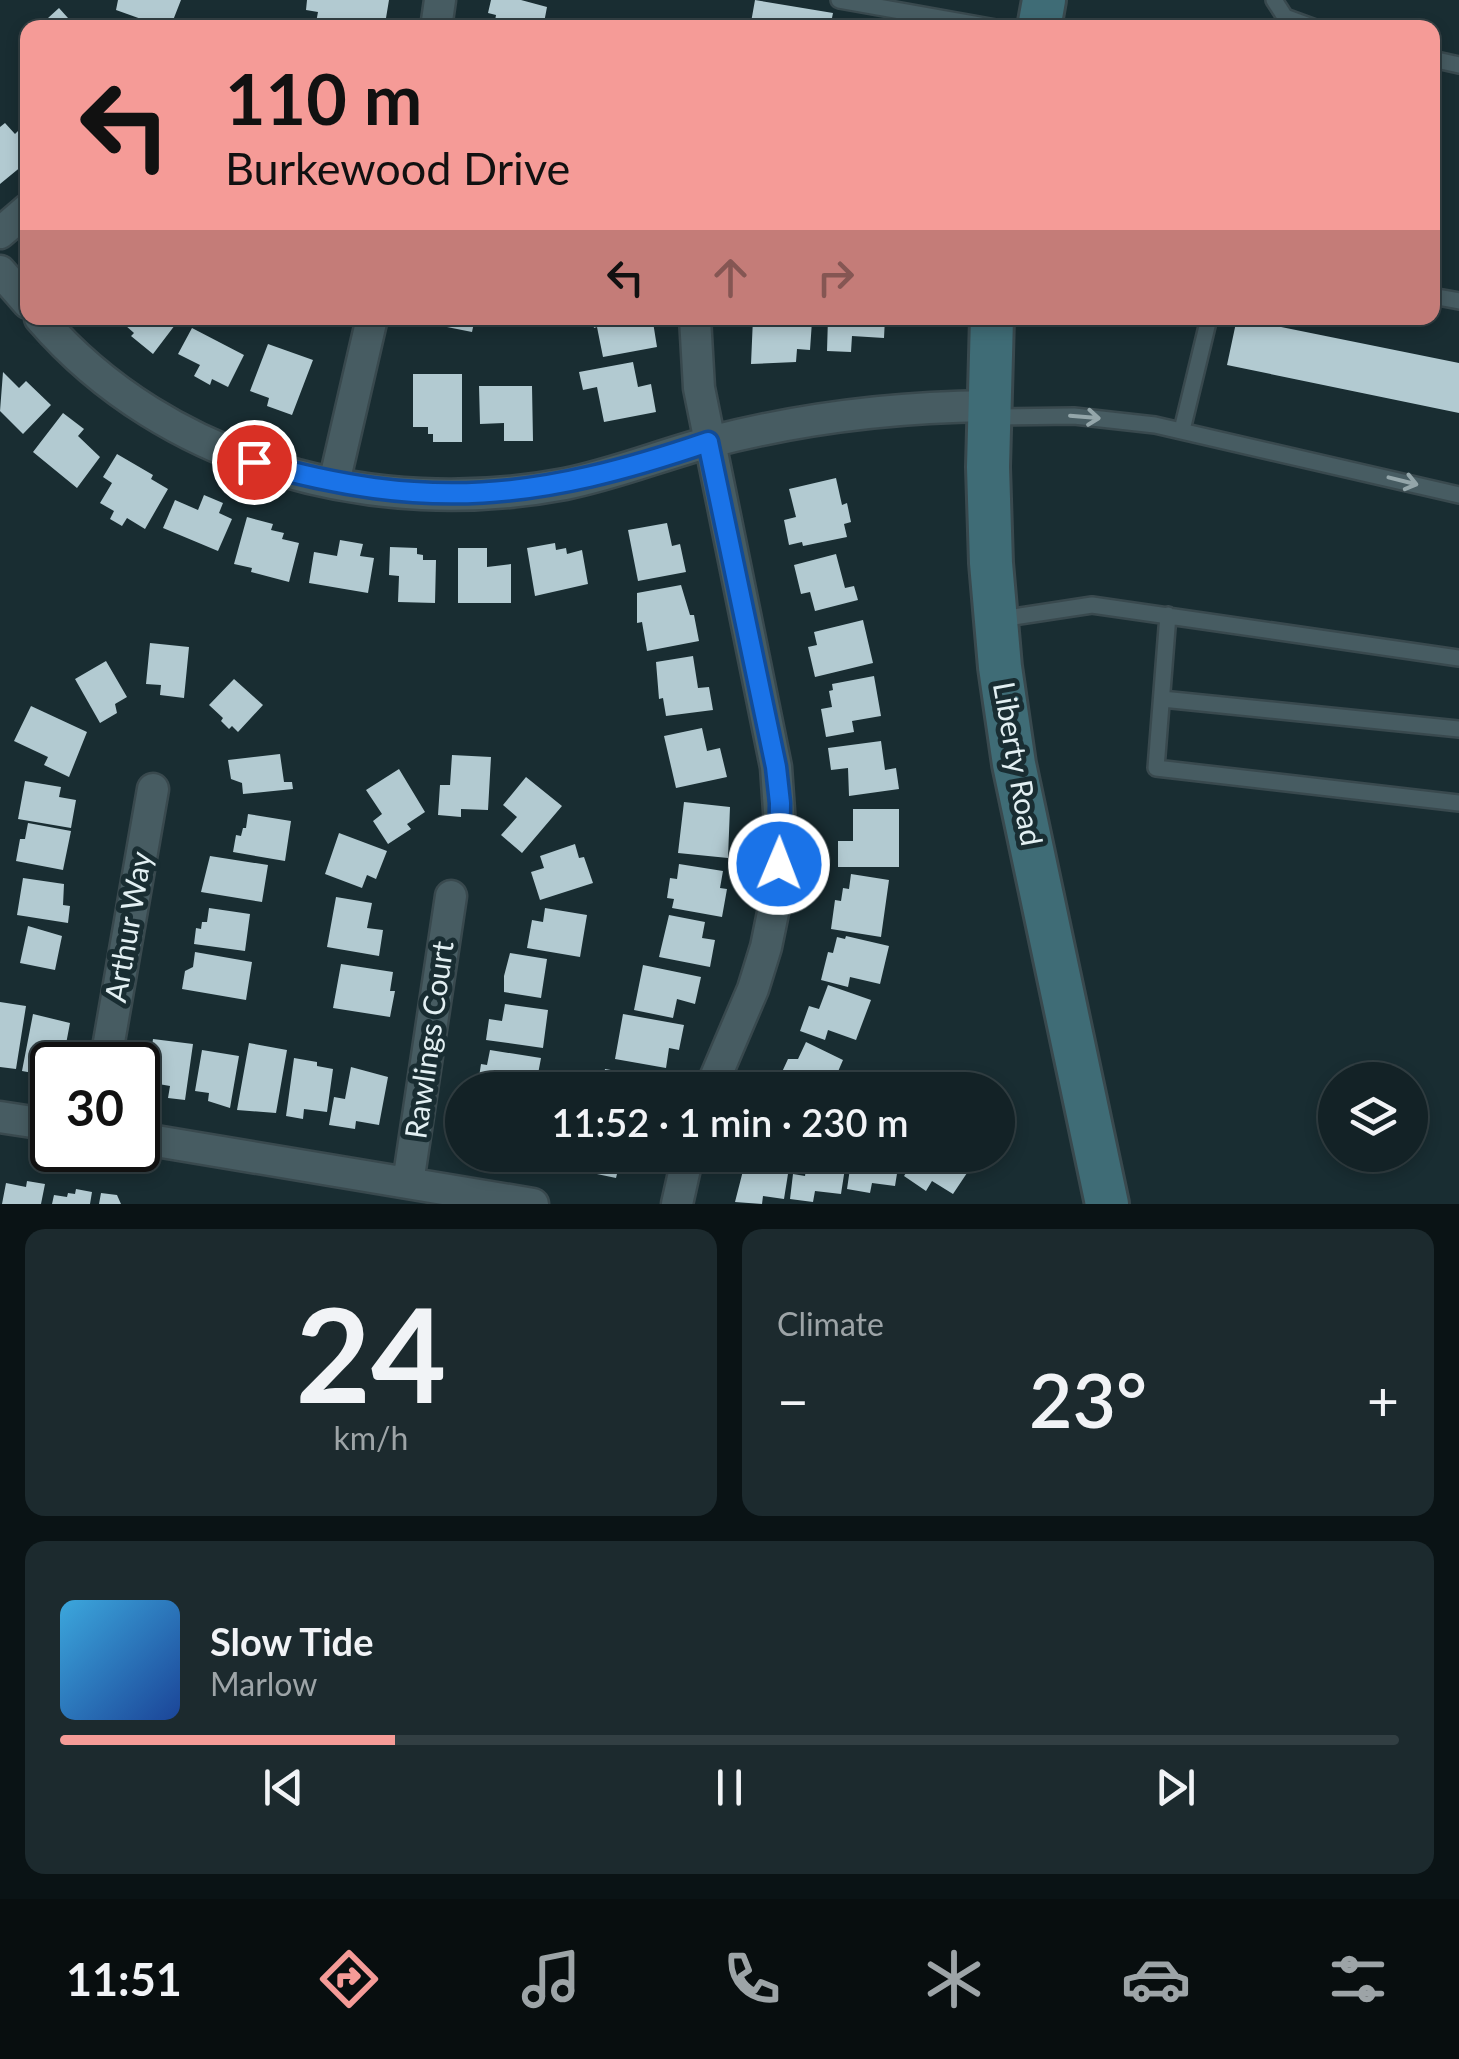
<!DOCTYPE html>
<meta charset="utf-8">
<style>
:root{--surface:#132226;--page:#1c2a2e;--text:#f1f3f6;--muted:#9da4a7;--line:#323f43;--accent:#f59b97}
body{margin:0;font-family:Lato,sans-serif;background:var(--page);color:var(--text);height:100vh;display:flex;flex-direction:column;font-size:38px;white-space:nowrap}
*{box-sizing:border-box;margin:0}
p{font-size:32px;color:var(--muted)}
.icon{flex:none;width:55px;height:55px;fill:none;stroke:currentColor;stroke-width:2;stroke-linecap:round;stroke-linejoin:round}
.map{position:relative;height:1204px;overflow:hidden}
.side{display:flex;flex-direction:column;gap:25px;padding:25px;background:#0a1315;flex:1}
.side>*{flex:none}
.top-card{position:absolute;left:20px;top:20px;width:1420px;height:305px;border-radius:20px;box-shadow:0 5px 15px #0003,0 0 0 2px var(--line);background:#f59b97;color:#111;overflow:hidden}
.buttons{position:absolute;left:1318px;top:1062px;display:grid;gap:20px}
.buttons a{display:grid;place-items:center;width:110px;height:110px;border-radius:50%;background:var(--surface);box-shadow:0 5px 15px #0003,0 0 0 2px var(--line);font-size:50px}
.speed{position:absolute;left:30px;top:1042px;display:flex;gap:20px;font-size:50px;font-weight:700;text-align:center}
.speed>*{display:grid;place-content:center;width:130px;height:130px;border-radius:50%;background:var(--surface);box-shadow:0 5px 15px #0003,0 0 0 2px var(--line);line-height:1}
.speed .limit{border:5px solid #111;border-radius:15px;background:#fff;color:#111}
.pin{position:absolute;display:grid;place-items:center;width:85px;height:85px;color:#fff;margin:-42px;border:5px solid #fff;border-radius:50%;box-shadow:0 2px 10px #0007}
.me{position:absolute;width:110px;margin:-55px;rotate:1deg;stroke-linejoin:round;filter:drop-shadow(0 0 8px #0008)}
.turn{display:flex;align-items:center;gap:35px;height:210px;padding:0 40px;font-size:45px}
.turn .icon{width:130px;height:130px;stroke-width:2.5}
.turn b{display:block;font-size:70px;line-height:85px}
.lanes{display:flex;align-items:center;height:95px;padding:0 40px;background:#0003;justify-content:center;gap:50px;direction:ltr}
.lanes .off{opacity:.35}
.big{font-size:75px;font-weight:600;line-height:1.1}
.side .tile{flex:1;display:flex;flex-direction:column;justify-content:center;gap:15px;min-width:0;padding:0 35px;border-radius:20px;background:var(--page)}
.side .dial{align-items:center;gap:0}
.dial b{font-size:130px;line-height:1}
.song{display:flex;align-items:center;gap:30px}
.cover{width:120px;height:120px;border-radius:15px;background:linear-gradient(135deg,hsl(200 70% 55%),hsl(220 70% 35%))}
.played{height:10px;border-radius:5px;background:linear-gradient(90deg,var(--accent) 25%,var(--line) 25%)}
.keys{display:flex;justify-content:space-around;direction:ltr}
.heat{display:flex;justify-content:space-between;align-items:center;font-size:55px;direction:ltr}
.side .tiles{flex:1;display:grid;gap:25px;grid-template-columns:1fr 1fr}
.tile:last-child{grid-column:span 2}
.trip{position:absolute;left:445px;top:1072px;width:570px;height:100px;border-radius:50px;background:var(--surface);box-shadow:0 5px 15px #0003,0 0 0 2px var(--line);font-weight:600;line-height:100px;text-align:center}
.menu{display:flex;height:160px;justify-content:space-around;align-items:center;background:#080e0f;color:var(--muted)}
.menu .icon{width:70px;height:70px}
.menu .on{color:var(--accent)}
.menu b{font-size:45px;color:var(--text)}
.map>svg:first-child{display:block}
</style>
<div class="map">
<svg width="1459" height="1204" viewBox="0 0 1459 1204">
<rect width="100%" height="100%" fill="#192d32"/>
<path fill="#b2cad1" d="M118 0H181L170 28H141L144 20 116 10Z
M307 0H389L385 24 369 21 368 28H315L318 12 306 10Z
M491 0H521L547 7 543 28H500L502 22 495 21 496 15 488 13Z
M755 0 833 13 830 28H750Z
M59 8 77 28H37Z
M5 123 15 134 19 130 28 139 24 144 28 148V161L0 184V127Z
M124 318H166L175 325 153 354 131 336 134 333 125 325 128 321Z
M444 318H475L472 332 442 326Z
M592 318H646L647 323 653 322 657 347 603 357 597 327 594 328Z
M753 318 812 321 810 350 797 349 796 362 751 364Z
M828 318H885L884 338 852 336 851 352 827 351Z
M1237 318 1459 363V413L1227 365Z
M192 328 244 355 228 387 212 379 210 385 194 376 200 365 178 354Z
M268 344 313 360 292 415 267 406 269 398 250 391Z
M633 362 638 387 651 384 656 412 604 422 597 387 583 390 579 372Z
M3 372 19 388 26 381 51 405 23 434 0 411Z
M413 374H462V442H433V434H428V427H413Z
M479 386H532L533 441H504V423L480 424Z
M63 413 84 429 78 436 100 457 77 488 33 452Z
M117 454 153 475 151 479 168 489 145 529 127 518 122 526 110 519 114 511 100 503 112 483 103 477Z
M836 478 842 505 847 503 851 522 844 524 847 537 803 546 802 542 789 545 784 520 796 517 789 489Z
M204 495 223 503 219 513 232 519 218 551 163 528 175 500 198 510Z
M247 517 273 524 271 530 284 533 282 539 299 543 289 582 251 572 252 568 234 564Z
M667 523 672 546 680 544 686 572 638 581 628 530Z
M340 540 363 544 360 556 374 558 368 593 309 583 314 552 337 556Z
M555 543 556 550 566 548 567 554 582 550 588 584 535 596 527 548Z
M390 547 417 548V554L423 555V560H436L435 603 398 602 399 576 389 575Z
M458 548H487V567L511 564V603H458Z
M836 554 845 588 854 586 858 600 815 611 810 592 801 594 794 565Z
M681 585 690 615H694L699 641 647 651 642 622 637 623V593Z
M863 620 873 663 815 677 808 647 817 645 814 632Z
M150 643 189 647 184 698 160 695 161 685 146 684Z
M693 656 698 688 709 687 713 710 666 716 663 698 659 699 656 662Z
M106 661 127 697 115 704 117 713 100 723 75 679Z
M874 676 881 716 852 721 854 732 826 737 821 709 832 707 829 691 833 690 832 684Z
M234 679 263 705 238 732 232 726 229 729 221 721 223 718 209 705Z
M31 706 87 732 69 777 44 765 48 757 14 741Z
M702 728 707 751 720 748 727 777 676 788 664 736Z
M881 741 885 770 896 768 899 789 849 796 848 768 831 770 828 748Z
M280 754 284 782H292L293 789 243 794 242 783 231 779 228 760Z
M452 755 491 757 488 810 461 809V817L438 815 440 785H450Z
M399 769 425 812 407 824 411 829 388 844 373 821 382 814 366 790Z
M526 777 562 806 522 853 501 835 517 817 503 805Z
M25 781 61 787 59 797 76 800 71 828 18 819Z
M684 802 730 807 728 858 678 853Z
M853 809H899V867H838V841H853Z
M248 814 291 821 285 861 233 852 236 835 241 836 243 828H246Z
M28 823 71 831 63 870 16 861 20 839H25Z
M339 833 387 851 376 879 367 875 362 888 325 874Z
M575 844 579 858 584 857 593 883 540 900 531 872 544 868 540 856Z
M210 856 268 865 262 902 201 892Z
M679 864 723 871 720 888 727 889 722 917 672 908 674 899 667 898 670 878 677 879Z
M851 874 889 880 881 937 831 929 835 900 841 901 843 888 849 889Z
M23 878 64 884 63 905 70 906 68 923 17 915Z
M336 897 372 903 367 928 383 930 379 956 327 947Z
M209 908 250 914 245 951 194 944 196 928 201 929 202 922H207Z
M545 908 587 915 580 957 527 948 532 920 543 922Z
M669 915 705 922 702 938 715 940 710 967 659 957Z
M28 926 62 936 55 970 20 963Z
M846 936 889 946 880 984 850 977 848 987 821 980 828 952 833 953 837 937 845 939Z
M195 952 252 962 246 1000 182 989 185 971 193 967Z
M510 953 547 959 541 998 504 992V976Z
M341 964 393 972 390 991H395L390 1017 333 1008Z
M643 965 701 977 695 1004 677 999 673 1018 634 1010Z
M828 985 871 1000 856 1040 828 1030 825 1040 800 1031 809 1006 819 1009Z
M0 1002 26 1006 16 1069 0 1067Z
M505 1004 548 1010 543 1048 486 1040 489 1019 502 1021Z
M33 1014 70 1023 62 1065 46 1063 44 1075 22 1071Z
M623 1014 684 1025 679 1050 669 1048 666 1068 615 1059Z
M153 1039 193 1044 185 1100 168 1098 170 1086 147 1082Z
M806 1042 843 1060 830 1090H815L806 1086 804 1090H786L776 1085 788 1059H798Z
M249 1043 287 1050 276 1113 237 1110Z
M202 1050 239 1056 230 1108 208 1101 209 1093 195 1091Z
M490 1050 541 1058 535 1090H477L481 1064 487 1065Z
M294 1058 317 1062V1066L333 1069 327 1112 304 1109 303 1119 286 1116Z
M351 1067 388 1077 379 1125 356 1121 355 1129 329 1125 334 1097 345 1099Z
M605 1069 657 1078 655 1090H601Z
M575 1155H634L633 1160 621 1158 616 1178 573 1169Z
M747 1155H791L784 1199 763 1196 762 1204 735 1202Z
M808 1155H847L841 1194 815 1191 813 1202 790 1199 793 1174 805 1176Z
M852 1155H900L895 1186 872 1183 870 1193 847 1189Z
M918 1155H965L975 1161 953 1194 932 1181 926 1191 904 1176Z
M27 1181 45 1184 41 1204H2L6 1183 26 1187Z
M76 1189 92 1192 90 1204H52L54 1195 67 1197 68 1193 75 1194Z
M101 1193 117 1195 121 1204H99Z"/>
<g fill="none" stroke-linecap="round" stroke-linejoin="round">
<g stroke="#39494e" stroke-width="20">
<path id="lane" d="M839 0 996 28
M1274 0 1285 17 1315 28
M1432 59 1459 65
M1432 296 1459 301
M992 417 1074 416 1155 425 1459 495
M1182 430 1209 318
M1168 615 1156 768 1459 803
M1000 619 1092 605 1459 658
M1162 699 1459 729"/>
</g>
<g stroke="#39494e" stroke-width="35">
<path id="street" d="M436 28 440 0
M0 233 28 209
M0 271 28 303
M40 318C167 466 377 520 565 484 615 474 661 455 710 442 802 418 893 407 988 406
M695 318 699 388 776 767 781 840 778 888 766 947 753 989 710 1090
M334 483 372 318
M105 1065 153 789
M0 1117 52 1125
M138 1138 533 1204
M408 1183 451 896
M677 1204 688 1155"/>
</g>
<g stroke="#39494e" stroke-width="48">
<path id="secondary" d="M1039 28 1044 0
M992 318 988 467 991 563 1000 667 1014 764 1107 1204"/>
</g>
<use href="#lane" stroke="#475c62" stroke-width="15"/>
<use href="#street" stroke="#475c62" stroke-width="30"/>
<use href="#secondary" stroke="#3f6c76" stroke-width="42"/>
</g>
<defs><path id="oneway-shaft" d="M-6 0H5M1.5-3L5.5 0L1.5 3" fill="none" stroke-width="1.6" stroke-linecap="round" stroke-linejoin="round" transform="scale(2.5)"/></defs>
<g stroke="#94a6aa">
<use href="#oneway-shaft" transform="translate(1085 417) rotate(5)"/>
<use href="#oneway-shaft" transform="translate(1403 481) rotate(14)"/>
</g>
<g fill="none" stroke-linecap="round" stroke-linejoin="round">
<g stroke="#114b97" stroke-width="25">
<path id="route" d="M254 462C428 512 538 500 708 442L776 767 780 803 779 864"/>
</g>
<use href="#route" stroke="#1a73e8" stroke-width="18"/>
</g>
<g text-anchor="middle" stroke-width="10" stroke-linejoin="round" paint-order="stroke">
<g font-size="30" fill="#e2eff2" stroke="#192d32">
<text transform="translate(1017 764) rotate(80)" y="10">Liberty Road</text>
<text transform="translate(129 927) rotate(-80)" y="10">Arthur Way</text>
<text transform="translate(430 1040) rotate(-82)" y="10">Rawlings Court</text>
</g>
</g>
</svg>
<div class="buttons">
<a><svg class="icon" aria-label="layers" viewBox="0 0 24 24"><path d="M12 4l9 5-9 5-9-5zM3 14l9 5 9-5"/></svg></a>
</div>
<div class="speed"><div class="limit">30</div></div>
<div class="pin" style="left:254px;top:462px;background:#d93025"><svg class="icon" aria-label="arrive" viewBox="0 0 24 24"><path d="M6 21V4h12l-3 4 3 4H6"/></svg></div>
<svg class="me" style="left:779px;top:864px" viewBox="-20 -20 40 40"><circle r="17" fill="#1a73e8" stroke="#fff" stroke-width="3"/><path d="M0-11L8 9 0 5-8 9z" fill="#fff"/></svg>
<div class="trip">11:52 · 1 min · 230 m</div>
<div class="top-card">
<div class="turn"><svg class="icon" aria-label="left" viewBox="0 0 24 24"><path d="M17 20v-9H6M10 6l-5 5 5 5"/></svg><div><b>110 m</b>Burkewood Drive</div></div>
<div class="lanes"><svg class="icon" aria-label="left" viewBox="0 0 24 24"><path d="M17 20v-9H6M10 6l-5 5 5 5"/></svg><svg class="icon off" aria-label="ahead" viewBox="0 0 24 24"><path d="M12 20V5M6 11l6-6 6 6"/></svg><svg class="icon off" aria-label="right" viewBox="0 0 24 24"><path d="M7 20v-9h11M14 6l5 5-5 5"/></svg></div>
</div>
</div>
<section class="side">
<div class="tiles">
<div class="tile dial"><b>24</b><p>km/h</p></div>
<div class="tile"><p>Climate</p>
<div class="heat"><a>−</a><b class="big">23°</b><a>+</a></div>
</div>
<div class="tile">
<div class="song"><i class="cover"></i><div><b>Slow Tide</b><p>Marlow</p></div></div>
<div class="played"></div>
<div class="keys"><svg class="icon" aria-label="previous" viewBox="0 0 24 24"><path d="M18 5L8 12l10 7zM5 5v14"/></svg><svg class="icon" aria-label="pause" viewBox="0 0 24 24"><path d="M8 5v14M16 5v14"/></svg><svg class="icon" aria-label="next" viewBox="0 0 24 24"><path d="M6 5l10 7-10 7zM19 5v14"/></svg></div>
</div>
</div>
</section>
<nav class="menu">
<b>11:51</b>
<svg class="icon on" aria-label="directions" viewBox="0 0 24 24"><path d="M12 3l9 9-9 9-9-9zM9 14v-3h6M13 9l2 2-2 2"/></svg>
<svg class="icon" aria-label="music" viewBox="0 0 24 24"><path d="M9 18V5l10-2v13"/><circle cx="6" cy="18" r="3"/><circle cx="16" cy="16" r="3"/></svg>
<svg class="icon" aria-label="phone" viewBox="0 0 24 24"><path d="M5 4h4l2 5-3 2q2 4 5 5l2-3 5 2v4C11 20 4 13 5 4z"/></svg>
<svg class="icon" aria-label="climate" viewBox="0 0 24 24"><path d="M12 3v18M4 7l16 10M4 17L20 7"/></svg>
<svg class="icon" aria-label="car" viewBox="0 0 24 24"><path d="M5 17H2v-5l4-1 3-4h7l3 4 3 1v5h-3M9 17h6M6 11h13"/><circle cx="7" cy="17" r="2"/><circle cx="17" cy="17" r="2"/></svg>
<svg class="icon" aria-label="filters" viewBox="0 0 24 24"><path d="M4 7h16M4 17h16"/><circle cx="9" cy="7" r="2"/><circle cx="15" cy="17" r="2"/></svg>
</nav>
